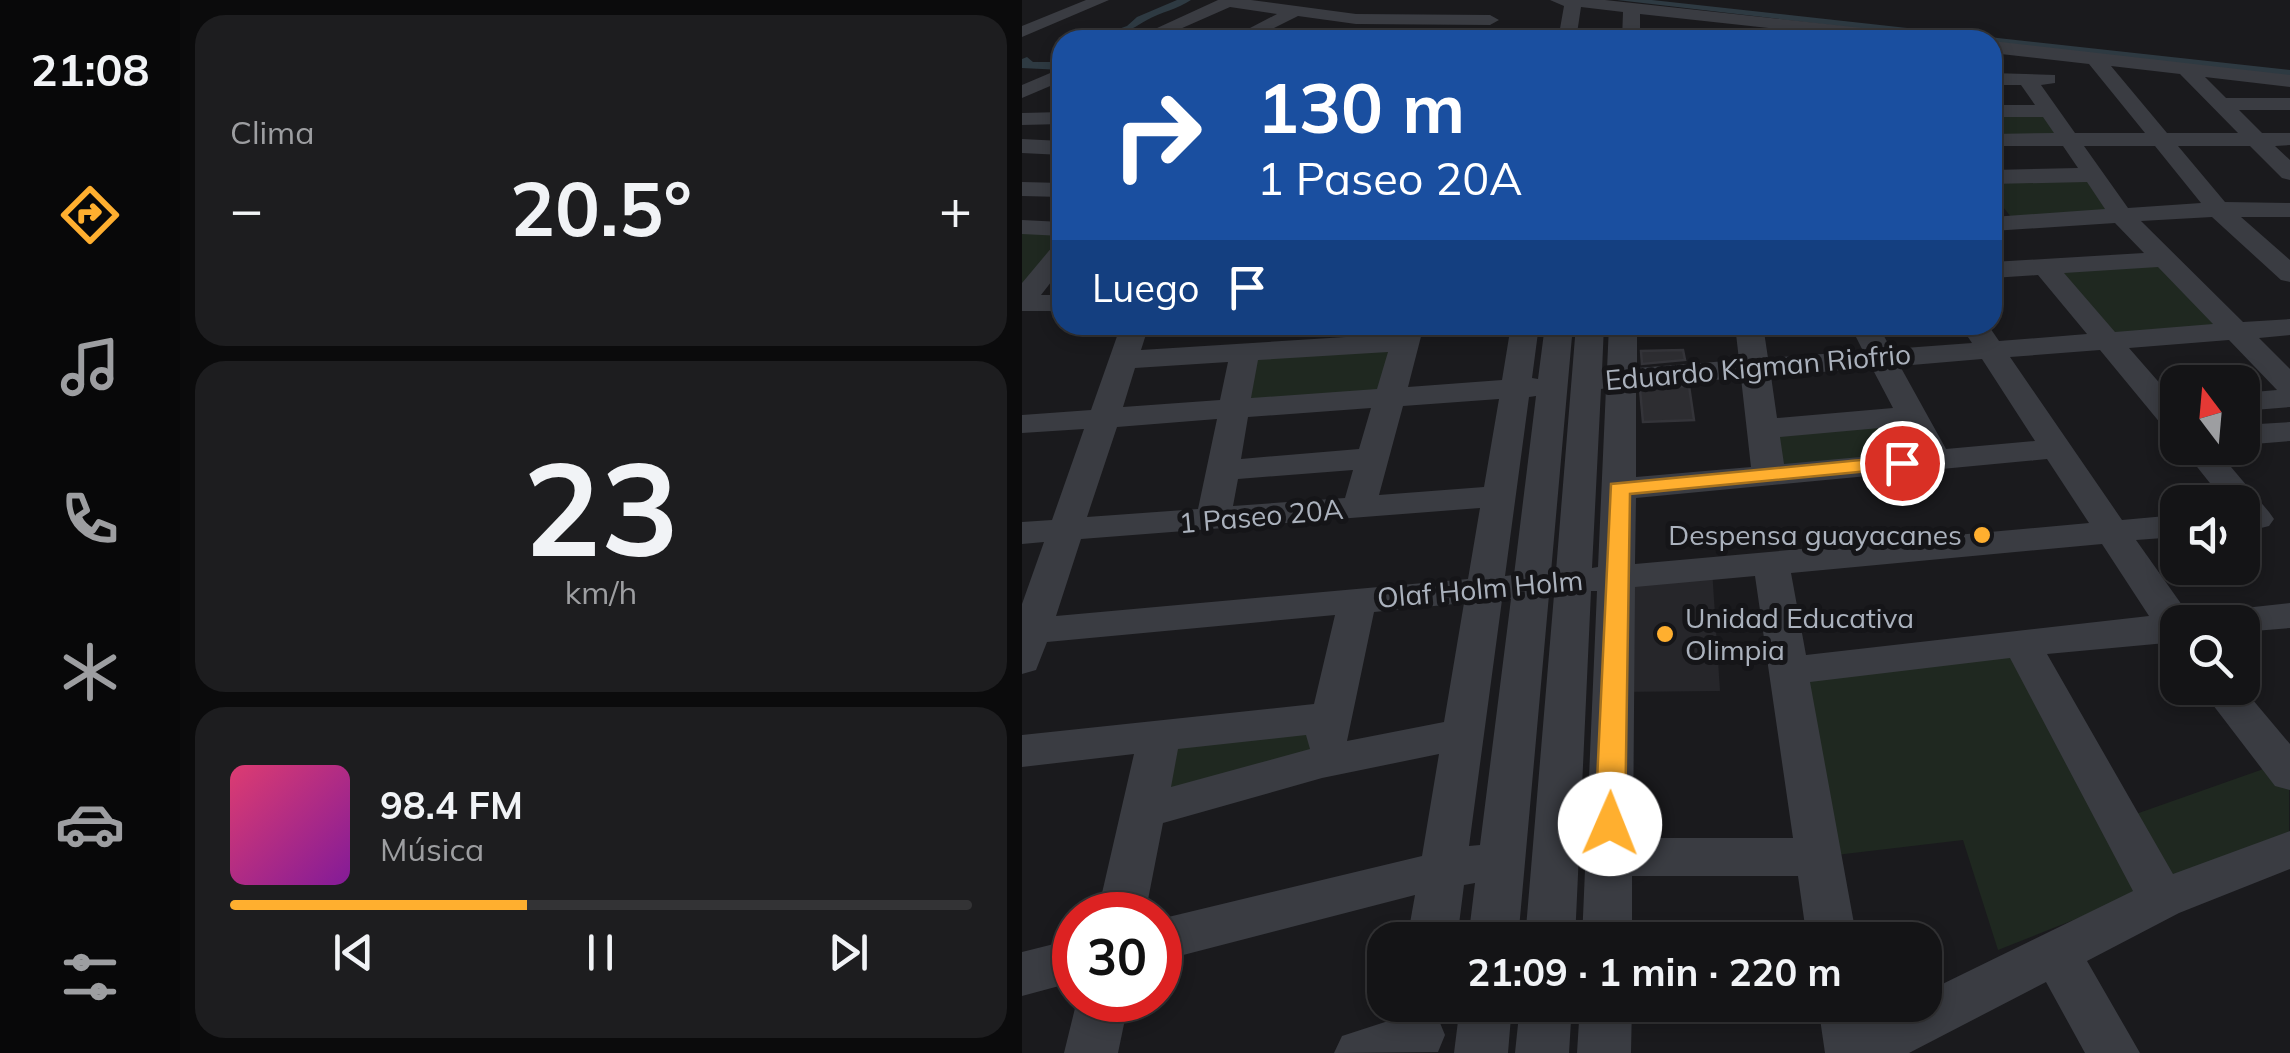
<!DOCTYPE html>
<html lang="es">
<meta charset="utf-8">
<style>
:root{--surface:#141416;--page:#1d1d1f;--text:#f1f3f6;--muted:#9d9ea1;--line:#333335;--accent:#ffaf2f}
body{margin:0;font-family:Mulish,sans-serif;background:var(--page);color:var(--text);height:100vh;display:flex;flex-direction:column;font-size:38px;white-space:nowrap}
*{box-sizing:border-box;margin:0}
p{font-size:32px;color:var(--muted)}
.icon{flex:none;width:55px;height:55px;fill:none;stroke:currentColor;stroke-width:2;stroke-linecap:round;stroke-linejoin:round}
.map{position:relative;flex:1;overflow:hidden}
.drawer{display:flex;flex-direction:column;gap:15px;padding:15px;background:#0b0b0c;width:842px}
.drawer>*{flex:none}
.top-card{position:absolute;left:30px;top:30px;width:950px;height:305px;border-radius:30px;box-shadow:0 5px 15px #0003,0 0 0 2px var(--line);background:#1a4fa0;color:#fff;overflow:hidden}
.needle{width:65px;rotate:344deg}
.controls{position:absolute;left:1138px;top:365px;display:grid;gap:20px}
.controls a{display:grid;place-items:center;width:100px;height:100px;border-radius:20px;background:var(--surface);box-shadow:0 5px 15px #0003,0 0 0 2px var(--line);font-size:50px}
.speed{position:absolute;left:30px;top:892px;display:flex;gap:20px;font-size:50px;font-weight:700;text-align:center}
.speed>*{display:grid;place-content:center;width:130px;height:130px;border-radius:50%;background:var(--surface);box-shadow:0 5px 15px #0003,0 0 0 2px var(--line);line-height:1}
.speed .limit{border:15px solid #d22;background:#fff;color:#111}
.pin{position:absolute;display:grid;place-items:center;width:85px;height:85px;color:#fff;margin:-42px;border:5px solid #fff;border-radius:50%;box-shadow:0 2px 10px #0007}
.me{position:absolute;width:110px;margin:-55px;rotate:1deg;stroke-linejoin:round;filter:drop-shadow(0 0 8px #0008)}
.turn{display:flex;align-items:center;gap:35px;height:210px;padding:0 40px;font-size:45px}
.turn .icon{width:130px;height:130px;stroke-width:2.5}
.turn b{display:block;font-size:70px;line-height:85px}
.then{display:flex;align-items:center;height:95px;padding:0 40px;background:#0003;gap:20px;font-size:38px}
.big{font-size:75px;font-weight:700;line-height:1.1}
.drawer .tile{flex:1;display:flex;flex-direction:column;justify-content:center;gap:15px;min-width:0;padding:0 35px;border-radius:30px;background:var(--page)}
.drawer .dial{align-items:center;gap:0}
.dial b{font-size:130px;line-height:1}
.song{display:flex;align-items:center;gap:30px}
.cover{width:120px;height:120px;border-radius:15px;background:linear-gradient(135deg,hsl(340 70% 55%),hsl(290 70% 35%))}
.played{height:10px;border-radius:5px;background:linear-gradient(90deg,var(--accent) 40%,var(--line) 40%)}
.keys{display:flex;justify-content:space-around;direction:ltr}
.heat{display:flex;justify-content:space-between;align-items:center;font-size:55px;direction:ltr}
.trip{position:absolute;left:345px;top:922px;width:575px;height:100px;border-radius:30px;background:var(--surface);box-shadow:0 5px 15px #0003,0 0 0 2px var(--line);font-weight:700;line-height:100px;text-align:center}
main{display:flex;flex:1;min-height:0}
.tab-bar{display:flex;flex-direction:column;width:180px;justify-content:space-around;align-items:center;background:#080809;color:var(--muted)}
.tab-bar .icon{width:70px;height:70px}
.tab-bar .on{color:var(--accent)}
.tab-bar b{font-size:45px;color:var(--text)}
.map>svg:first-child{display:block}
</style>
<main>
<nav class="tab-bar">
<b>21:08</b>
<svg class="icon on" aria-label="directions" viewBox="0 0 24 24"><path d="M12 3l9 9-9 9-9-9zM9 14v-3h6M13 9l2 2-2 2"/></svg>
<svg class="icon" aria-label="music" viewBox="0 0 24 24"><path d="M9 18V5l10-2v13"/><circle cx="6" cy="18" r="3"/><circle cx="16" cy="16" r="3"/></svg>
<svg class="icon" aria-label="phone" viewBox="0 0 24 24"><path d="M5 4h4l2 5-3 2q2 4 5 5l2-3 5 2v4C11 20 4 13 5 4z"/></svg>
<svg class="icon" aria-label="climate" viewBox="0 0 24 24"><path d="M12 3v18M4 7l16 10M4 17L20 7"/></svg>
<svg class="icon" aria-label="car" viewBox="0 0 24 24"><path d="M5 17H2v-5l4-1 3-4h7l3 4 3 1v5h-3M9 17h6M6 11h13"/><circle cx="7" cy="17" r="2"/><circle cx="17" cy="17" r="2"/></svg>
<svg class="icon" aria-label="filters" viewBox="0 0 24 24"><path d="M4 7h16M4 17h16"/><circle cx="9" cy="7" r="2"/><circle cx="15" cy="17" r="2"/></svg>
</nav>
<section class="drawer">
<div class="tile"><p>Clima</p>
<div class="heat"><a>−</a><b class="big">20.5°</b><a>+</a></div>
</div>
<div class="tile dial"><b>23</b><p>km/h</p></div>
<div class="tile">
<div class="song"><i class="cover"></i><div><b>98.4 FM</b><p>Música</p></div></div>
<div class="played"></div>
<div class="keys"><svg class="icon" aria-label="previous" viewBox="0 0 24 24"><path d="M18 5L8 12l10 7zM5 5v14"/></svg><svg class="icon" aria-label="pause" viewBox="0 0 24 24"><path d="M8 5v14M16 5v14"/></svg><svg class="icon" aria-label="next" viewBox="0 0 24 24"><path d="M6 5l10 7-10 7zM19 5v14"/></svg></div>
</div>
</section>
<div class="map">
<svg width="1268" height="1053" viewBox="0 0 1268 1053">
<rect width="100%" height="100%" fill="#1a1a1d"/>
<path fill="#26262a" d="M690 569 698 691 591 692 595 577Z"/>
<path fill="#1f2820" d="M970 111H1025L1045 139 970 140Z
M1063 174 1088 211 989 217 970 193V177Z
M0 227 40 229V251L0 301Z
M1145 259 1214 331 1084 341 1023 267Z
M384 342 365 398 213 408 223 352Z
M891 416 914 460 747 475 740 429Z
M994 652 1124 891 976 950 941 840 797 857 775 679Z
M309 717 300 762 121 812 138 735Z
M1267 760V849L1140 899 1097 820Z"/>
<g fill="none" stroke-linecap="round" stroke-linejoin="round">
<path fill="#2e3a42" fill-rule="evenodd" d="M155 0H169C156 9 139 12 125 20 103 33 92 40 65 40L105 26 115 17Z
M595 0H630L1268 70V78L970 43V40H936Z
M5 57 11 62H40V70L0 68V59Z"/>
</g>
<path fill="#2d2d31" stroke="#343439" stroke-width="2.5" d="M661 350 663 360 620 364 619 351Z
M667 386 672 420 621 422 618 389Z"/>
<g fill="none" stroke-linecap="round" stroke-linejoin="round">
<path fill="#3a3c42" fill-rule="evenodd" d="M64 0H87L0 37V26Z
M196 0H229L334 14 468 15 477 20 468 25 334 24 276 16 228 40H205L255 14 208 7 133 40H109Z
M528 0H583L904 35 913 40H855L618 14V40H600L601 12 559 7 554 40H536L542 6Z
M970 41 1268 75V87L1183 77 1204 98H1268V110H1217L1240 133H1268V145L1253 146 1268 160V180L1260 178 1228 146H1156L1203 202 1268 203V217H1219L1268 260V282L1259 280 1190 217 1119 221 1221 322 1268 319V335L1237 338 1268 369V407L1220 411V393L1255 390 1207 340 1107 348 1155 403V432L1144 430 1078 350 988 357 1100 520 1155 515V537L1114 540 1172 622H1155V642L1025 654 1151 874 1268 831V869L1157 913 1065 961 1118 1053H1063L1024 982 887 1053H803L796 1005H848L850 1019 879 1005H902V993L1111 891 988 658 788 682 835 940H785L776 876H610V940H560L575 591H569L553 940H503L532 595H527L496 940H446L453 883 442 885 435 940H385L393 895 138 961V919L400 856 417 754 300 778 141 823 123 915H75L112 754 0 767V735L292 704 313 615 25 642 14 670 0 674V604L22 542 0 544V522L30 520 62 429 0 433V415L69 410 99 325H127L119 350 371 334 374 325H402L386 387 480 380 489 325H517L510 378 516 379 523 325H551L529 572 534 571 554 325H582L580 371 585 370 587 325H615V368L717 360 713 325H741L746 358 841 351 828 325H856L869 349 950 343 938 325H966L977 341 1065 334 1016 275 970 278V262L1122 253 1093 223 970 231V217L1083 209 1065 182 970 184V170L1056 168 1041 146H970V134L1032 133 1021 117H970V105H1013L999 85H970V73L1033 75V83L1019 85 1053 133H1123L1067 64 970 53ZM1089 66 1158 74 1216 133H1145ZM1062 146H1133L1179 203 1106 208ZM1136 267 1191 324 1093 332 1042 273ZM366 352 355 389 229 398 236 360ZM960 359 1013 441 924 449 878 366ZM206 362 198 400 101 407 113 368ZM850 368 871 408 755 418 749 376ZM719 378 729 467 614 477V386ZM584 388 576 567 570 568 579 389ZM514 396 492 575 483 576 507 397ZM477 399 462 487 357 495 381 406ZM349 408 337 449 219 459 226 417ZM195 419 176 509 65 517 95 427ZM880 426 893 452 762 464 758 437ZM1025 459 1067 523 613 564 614 498ZM331 470 323 498 211 506 216 479ZM458 508 446 579 34 616 59 539ZM1080 544 1127 616 784 655 769 573ZM733 576 771 838H611L613 587ZM489 599 458 845 447 846 480 600ZM442 603 422 722 325 741 352 612ZM284 735 288 749 149 787 156 749Z
M40 68V81L0 98V85Z
M40 112V124L0 125V113Z
M0 139 40 141V155L0 153Z
M0 182 40 183V197L0 196Z
M0 220 40 222V236L0 234Z
M40 243V268L19 295H40V311H0V283L31 246Z
M1268 422V441L1220 445V425Z
M1160 448H1193L1247 512 1252 519 1247 526 1235 529 1223 526 1220 502H1203Z
M1268 603V628L1220 632V622H1172L1177 613Z
M1220 687 1268 744V790L1253 786 1178 688Z
M52 939V982L0 996V952Z
M55 1000H107L96 1053H42Z
M438 1005H490L486 1053H432Z
M498 1005H550L547 1053H493Z
M558 1005H610L609 1053H555Z
M397 1011 416 1018 423 1035 416 1052 312 1053 320 1036Z"/>
</g>
<path fill="#ffaf2f" stroke="#a6721f" stroke-width="2.5" d="M880 456 891 463 888 467 608 494 603 824 598 832 588 835 578 832 573 824 589 484Z"/>
<g fill="#ffaf2f" stroke="#151518" stroke-width="4">
<circle cx="960" cy="535" r="10"/>
<circle cx="643" cy="634" r="10"/>
</g>
<g text-anchor="middle" stroke-width="10" stroke-linejoin="round" paint-order="stroke">
<g font-size="28" fill="#abb2bd" stroke="#151518">
<text transform="translate(736 367) rotate(-5)" y="10">Eduardo Kigman Riofrio</text>
<text transform="translate(239 516) rotate(-5)" y="10">1 Paseo 20A</text>
<text transform="translate(458 589) rotate(-5)" y="10">Olaf Holm Holm</text>
</g>
<g font-size="28" fill="#abb2bd" stroke="#151518" text-anchor="end">
<text x="940" y="545">Despensa guayacanes</text>
<text x="663" y="628" text-anchor="start">Unidad Educativa<tspan x="663" dy="32">Olimpia</tspan></text>
</g>
</g>
</svg>
<div class="controls">
<a><svg class="needle" viewBox="-14 -14 28 28"><path d="M0-13l5 13h-10z" fill="#e53935"/><path d="M0 13l5-13h-10z" fill="#9d9ea1"/></svg></a>
<a><svg class="icon" aria-label="sound" viewBox="0 0 24 24"><path d="M4 9h4l5-4v14l-5-4H4zM17 9q2 3 0 6"/></svg></a>
<a><svg class="icon" aria-label="search" viewBox="0 0 24 24"><circle cx="10" cy="10" r="6"/><path d="M15 15l6 6"/></svg></a>
</div>
<div class="speed"><div class="limit">30</div></div>
<div class="pin" style="left:880px;top:463px;background:#d93025"><svg class="icon" aria-label="arrive" viewBox="0 0 24 24"><path d="M6 21V4h12l-3 4 3 4H6"/></svg></div>
<svg class="me" style="left:588px;top:824px" viewBox="-20 -20 40 40"><circle r="19" fill="#fff"/><path d="M0-13L10 11 0 6-10 11z" fill="#ffaf2f"/></svg>
<div class="trip">21:09 · 1 min · 220 m</div>
<div class="top-card">
<div class="turn"><svg class="icon" aria-label="right" viewBox="0 0 24 24"><path d="M7 20v-9h11M14 6l5 5-5 5"/></svg><div><b>130 m</b>1 Paseo 20A</div></div>
<div class="then">Luego<svg class="icon" aria-label="arrive" viewBox="0 0 24 24"><path d="M6 21V4h12l-3 4 3 4H6"/></svg></div>
</div>
</div>
</main>
